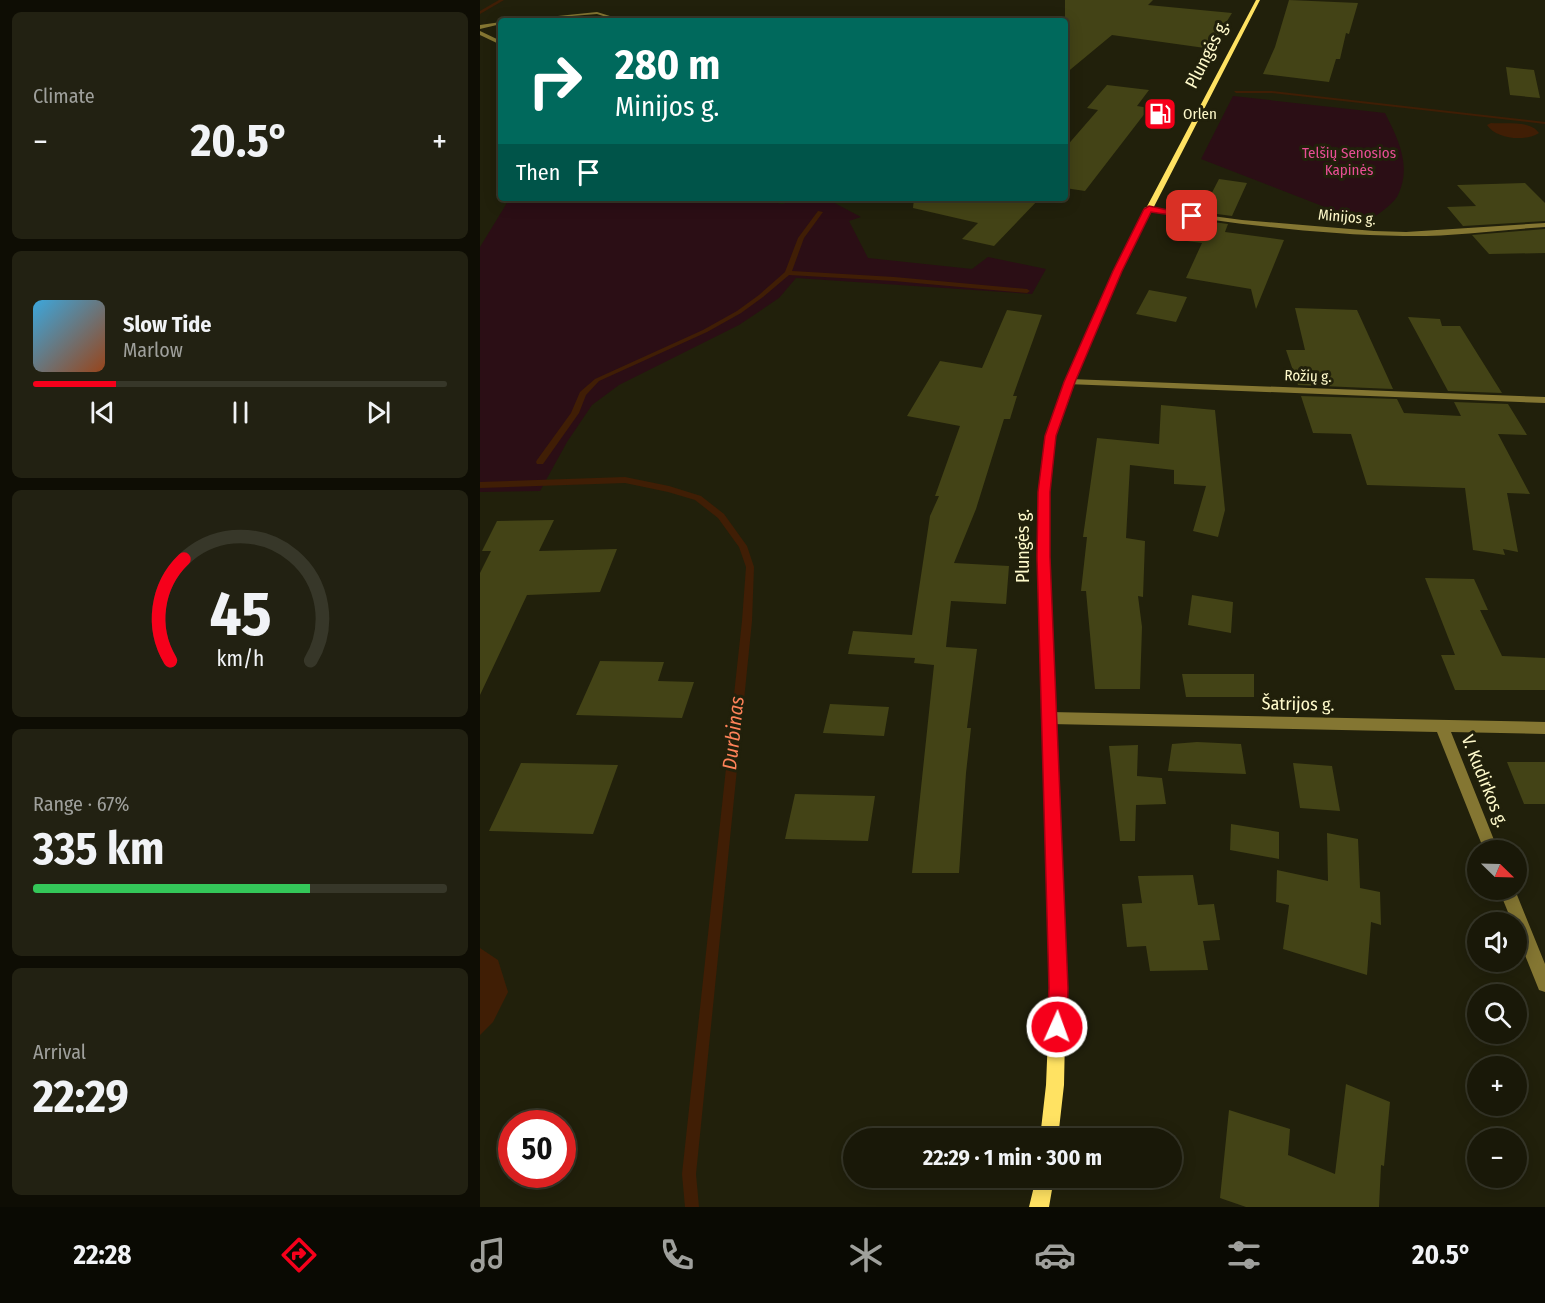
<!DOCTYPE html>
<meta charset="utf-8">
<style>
:root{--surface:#191808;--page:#222112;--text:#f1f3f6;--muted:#9fa09c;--line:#373729;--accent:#f6001b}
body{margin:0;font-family:"Fira Sans Condensed",sans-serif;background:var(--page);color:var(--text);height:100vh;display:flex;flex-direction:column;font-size:22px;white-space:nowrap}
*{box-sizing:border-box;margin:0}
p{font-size:20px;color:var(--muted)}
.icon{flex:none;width:33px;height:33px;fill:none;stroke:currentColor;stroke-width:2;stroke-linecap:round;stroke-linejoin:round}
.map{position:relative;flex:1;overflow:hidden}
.drawer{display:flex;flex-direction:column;gap:12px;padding:12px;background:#0e0d04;width:480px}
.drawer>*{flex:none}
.top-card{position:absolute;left:18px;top:18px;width:570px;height:183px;border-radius:6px;box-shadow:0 3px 15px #0003,0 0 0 2px var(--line);background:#00695c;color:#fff;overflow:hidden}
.needle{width:39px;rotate:113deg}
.buttons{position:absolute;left:987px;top:840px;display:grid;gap:12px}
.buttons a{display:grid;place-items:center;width:60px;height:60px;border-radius:50%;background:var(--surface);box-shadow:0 3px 15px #0003,0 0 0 2px var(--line);font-size:30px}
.speed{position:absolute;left:18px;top:1110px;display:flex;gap:12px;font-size:30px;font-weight:700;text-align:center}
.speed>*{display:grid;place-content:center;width:78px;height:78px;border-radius:50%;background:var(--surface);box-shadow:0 3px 15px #0003,0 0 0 2px var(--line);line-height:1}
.speed .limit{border:9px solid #d22;background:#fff;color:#111}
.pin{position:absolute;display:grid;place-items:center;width:51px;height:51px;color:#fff;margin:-26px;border-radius:12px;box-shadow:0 3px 9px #0006}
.me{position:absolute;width:66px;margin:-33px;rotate:2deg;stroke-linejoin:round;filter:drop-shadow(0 0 4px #0008)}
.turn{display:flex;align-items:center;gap:21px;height:126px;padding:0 18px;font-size:27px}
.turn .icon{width:78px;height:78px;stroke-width:2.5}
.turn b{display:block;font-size:42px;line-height:51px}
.then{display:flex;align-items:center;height:57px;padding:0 18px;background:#0003;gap:12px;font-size:22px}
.big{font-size:45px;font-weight:700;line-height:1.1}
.drawer .tile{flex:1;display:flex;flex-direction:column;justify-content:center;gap:9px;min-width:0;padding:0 21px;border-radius:9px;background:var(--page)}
.drawer .dial{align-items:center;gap:0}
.dial svg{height:156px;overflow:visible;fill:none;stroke:var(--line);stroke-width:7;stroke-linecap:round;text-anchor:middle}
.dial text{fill:var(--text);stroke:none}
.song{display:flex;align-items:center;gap:18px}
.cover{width:72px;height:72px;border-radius:9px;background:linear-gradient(135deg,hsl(200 70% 55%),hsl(20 70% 35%))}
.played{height:6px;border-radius:3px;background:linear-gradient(90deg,var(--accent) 20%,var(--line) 20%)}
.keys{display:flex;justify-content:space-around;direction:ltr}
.heat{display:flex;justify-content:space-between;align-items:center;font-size:33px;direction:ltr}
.charge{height:9px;border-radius:4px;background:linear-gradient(90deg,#34c759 67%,var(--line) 0)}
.trip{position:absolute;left:363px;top:1128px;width:339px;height:60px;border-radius:30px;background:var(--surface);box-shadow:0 3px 15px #0003,0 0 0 2px var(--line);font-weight:700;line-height:60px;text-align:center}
.tabs{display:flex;height:96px;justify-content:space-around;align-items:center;background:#0a0a03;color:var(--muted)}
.tabs .icon{width:42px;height:42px}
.tabs .active{color:var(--accent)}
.tabs b{font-size:27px;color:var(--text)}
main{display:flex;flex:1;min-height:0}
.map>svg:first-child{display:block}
</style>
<main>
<section class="drawer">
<div class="tile"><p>Climate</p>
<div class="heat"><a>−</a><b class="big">20.5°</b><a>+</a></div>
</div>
<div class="tile">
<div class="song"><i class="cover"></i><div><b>Slow Tide</b><p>Marlow</p></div></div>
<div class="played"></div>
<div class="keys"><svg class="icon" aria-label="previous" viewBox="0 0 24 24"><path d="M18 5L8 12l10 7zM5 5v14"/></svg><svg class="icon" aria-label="pause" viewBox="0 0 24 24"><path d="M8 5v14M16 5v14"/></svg><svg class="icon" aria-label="next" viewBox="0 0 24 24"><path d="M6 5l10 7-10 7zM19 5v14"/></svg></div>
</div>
<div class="tile dial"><svg viewBox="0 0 100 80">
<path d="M14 69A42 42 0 1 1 86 69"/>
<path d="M14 69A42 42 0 0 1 21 17" stroke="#f6001b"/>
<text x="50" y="56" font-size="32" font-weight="700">45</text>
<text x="50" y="72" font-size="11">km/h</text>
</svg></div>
<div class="tile"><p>Range · 67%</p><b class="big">335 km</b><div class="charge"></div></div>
<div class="tile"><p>Arrival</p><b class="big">22:29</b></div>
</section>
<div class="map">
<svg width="1065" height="1207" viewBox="0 0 1065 1207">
<rect width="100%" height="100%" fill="#21200b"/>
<path fill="#2b0e15" d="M753 96 905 113C918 139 932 166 918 195 913 205 895 216 886 223L721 159Z
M30 198H274L302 204 323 198H345L381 217 369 221 388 258 492 269 508 257 566 269 552 294 316 278 299 298 259 325 139 385 112 405 87 442 60 491 0 492V247Z"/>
<path fill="#401e05" d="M1011 123C1025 124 1051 120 1059 133 1045 142 1016 139 1007 125Z
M0 948 18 960 28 992 13 1022 0 1035Z"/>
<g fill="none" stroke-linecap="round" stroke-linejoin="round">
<path fill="#401e05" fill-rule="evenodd" d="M19 0H24L0 14V11Z
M754 91H792L1065 122V124L792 93H756Z
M338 211 343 212 324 238 312 271 414 277 547 289 550 291 547 293 414 281 309 275 283 297 261 313 227 332 119 381 106 395 99 413 63 464H57L56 462 57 460 91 413 100 392 115 379 223 330 257 311 279 295 305 272 318 238Z
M145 477 189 486 221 496 244 514 267 546 274 567 272 621 216 1174 219 1207H205L202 1174 262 621 266 567 259 547 238 518 215 500 188 492 145 483 0 488V482Z"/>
</g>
<path fill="#434316" d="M585 0H673L668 5 752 13 734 42 725 48 632 35 585 74Z
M809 0 878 3 869 34 866 33 860 59H856L849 82 783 74 795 47Z
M1026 67 1054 70 1060 98 1030 95Z
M627 85 669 90 657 106 669 108 605 191 585 188V148L618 110 607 108Z
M739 179 767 183 752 216 722 212Z
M1045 183 1065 203V221L983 226 967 207 996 206 977 185Z
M434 198H560L514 246 482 239 498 223 433 208Z
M718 220 748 224 745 232 804 240 776 309 771 289 706 278 722 243 707 241Z
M1065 229V253L1009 254 992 235Z
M669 290 707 297 696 322 656 314Z
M815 308 877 310 913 389 818 385 806 350H825Z
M527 310 562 315 533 396H537L530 419H524L496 509 474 563 529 566 526 604 471 601 466 647 497 649 487 728H491L486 773 479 873H432L454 665 434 663 435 658 368 654 373 631 432 635 450 516 459 496H455L480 426 427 416 460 361 502 368Z
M928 317 960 319 962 326H980L1022 393 968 391Z
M821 396 917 399 924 413 981 416 974 402 1028 404 1047 435 1018 434 1050 494 1027 493 1038 552 1023 549 1025 555 993 550 985 488 887 485 871 434 833 433Z
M681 405 735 410 745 510 738 537 713 531 726 486 694 484V470L650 465 646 538 665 541 663 597 658 596 662 627 660 689H615L606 591H601L607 537H603L617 438 679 444Z
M74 520 59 551 137 549 120 592 47 595 0 695V573L11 551H2L17 521Z
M945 578 994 579 1008 610H1000L1022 656 1065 658V690H975L961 655H975Z
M712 595 753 602 751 633 708 625Z
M120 661 184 662 178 681 214 682 202 718 96 715Z
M702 674H774V697H706Z
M350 704 409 707 404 736 343 733Z
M717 742 761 744 766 774 688 771 692 744Z
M658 745 657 776 682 778 686 804 656 805 655 841H640L629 746Z
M1027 762H1065V804H1044Z
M41 763 138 765 113 834 9 831Z
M813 763 852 766 860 811 820 808Z
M315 794 395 796 388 841 305 839Z
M751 824 799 832V859L750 850Z
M847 833 878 839 880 888 900 892 901 925 891 922 887 975 803 949 809 905 796 902 797 870 848 881Z
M713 875 718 905 734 904 740 940 723 941 728 970 670 971 666 946 647 947 642 904 662 903 658 876Z
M866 1084 910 1102 904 1166 901 1165 899 1207H766L740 1198 749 1110 810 1129 808 1155 855 1174Z"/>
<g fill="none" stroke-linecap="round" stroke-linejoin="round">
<path fill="#847632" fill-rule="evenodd" d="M117 12 146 21H139L117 14 29 21Z
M290 20H349L351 21H288Z
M21 22V24L0 29V25Z
M0 31 21 41V45L0 35Z
M665 207 762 220 894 231 926 232 1065 223V227C1018 230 970 237 923 236 838 235 752 223 668 211L664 209Z
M590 379 1065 397V403L587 384 585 382Z
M570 712 1065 722V734L971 732 1018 850H1004L957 732 570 724 565 722 563 718 565 714Z
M1019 890H1035L1065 964V992L1059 990 1036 933V922H1032Z"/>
<path fill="#ffe262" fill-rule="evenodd" d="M776 0H780L641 271 595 382 576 436 569 492V557L586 988 584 1085 578 1138H560L566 1085 570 988 557 557 559 492 566 436 585 382 633 271Z
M556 1178H574L569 1207H549Z"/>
</g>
<path fill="#f6001b" stroke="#a00012" stroke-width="1.5" d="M669 206 716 216 712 218 671 212 642 271 595 382 576 436 570 492V557L588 988 587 1027 584 1033 577 1036 570 1033 567 1027 569 988 557 557 558 492 565 436 584 382 633 271 664 209Z"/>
<defs>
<g id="fuel-square" transform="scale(1.725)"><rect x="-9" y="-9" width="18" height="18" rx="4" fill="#f6001b" stroke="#21200b"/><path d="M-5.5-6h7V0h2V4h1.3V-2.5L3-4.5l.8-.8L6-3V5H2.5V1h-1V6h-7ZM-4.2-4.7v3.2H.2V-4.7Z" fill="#fff"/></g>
</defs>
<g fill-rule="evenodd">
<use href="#fuel-square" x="680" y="114"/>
</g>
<g text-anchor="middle" stroke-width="6" stroke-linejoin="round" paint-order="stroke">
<g font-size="15" fill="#fffacb" stroke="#21200b" text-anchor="start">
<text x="703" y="119">Orlen</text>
</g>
<g font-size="15" fill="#e84e95" stroke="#21200b">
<text x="869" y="158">Telšių Senosios<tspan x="869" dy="17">Kapinės</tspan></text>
</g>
<g font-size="15" fill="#fffacb" stroke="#21200b">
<text transform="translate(867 217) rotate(5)" y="5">Minijos g.</text>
<text transform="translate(828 376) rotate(2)" y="5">Rožių g.</text>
</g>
<g font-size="18" fill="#fffacb" stroke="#21200b">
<text transform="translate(727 54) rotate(-63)" y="6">Plungės g.</text>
<text transform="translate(543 546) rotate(-90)" y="6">Plungės g.</text>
<text transform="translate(818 704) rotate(1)" y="6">Šatrijos g.</text>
<text transform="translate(1005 781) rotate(68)" y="6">V. Kudirkos g.</text>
</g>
<g font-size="20" font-style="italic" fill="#ff8359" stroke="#21200b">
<text transform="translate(253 733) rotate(-84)" y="7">Durbinas</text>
</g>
</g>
</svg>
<div class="buttons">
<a><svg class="needle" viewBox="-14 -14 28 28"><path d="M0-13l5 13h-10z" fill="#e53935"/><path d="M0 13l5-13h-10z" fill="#9fa09c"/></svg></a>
<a><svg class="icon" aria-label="sound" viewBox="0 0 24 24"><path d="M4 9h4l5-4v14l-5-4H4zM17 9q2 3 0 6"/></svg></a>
<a><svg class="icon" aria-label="search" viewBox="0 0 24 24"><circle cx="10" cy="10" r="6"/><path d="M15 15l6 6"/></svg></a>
<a>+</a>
<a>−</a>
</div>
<div class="speed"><div class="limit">50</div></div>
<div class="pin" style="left:712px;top:216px;background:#d93025"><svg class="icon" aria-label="arrive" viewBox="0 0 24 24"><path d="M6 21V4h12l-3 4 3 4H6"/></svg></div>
<svg class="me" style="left:577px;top:1027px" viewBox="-20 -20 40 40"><circle r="17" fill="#f6001b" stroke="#fff" stroke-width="3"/><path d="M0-11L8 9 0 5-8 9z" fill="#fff"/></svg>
<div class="trip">22:29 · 1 min · 300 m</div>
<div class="top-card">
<div class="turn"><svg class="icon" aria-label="right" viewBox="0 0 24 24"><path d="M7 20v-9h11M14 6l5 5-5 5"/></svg><div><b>280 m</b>Minijos g.</div></div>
<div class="then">Then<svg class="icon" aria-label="arrive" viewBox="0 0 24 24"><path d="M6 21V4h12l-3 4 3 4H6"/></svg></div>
</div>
</div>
</main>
<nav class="tabs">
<b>22:28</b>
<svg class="icon active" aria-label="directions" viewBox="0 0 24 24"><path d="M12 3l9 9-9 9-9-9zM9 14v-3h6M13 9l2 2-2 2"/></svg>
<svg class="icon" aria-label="music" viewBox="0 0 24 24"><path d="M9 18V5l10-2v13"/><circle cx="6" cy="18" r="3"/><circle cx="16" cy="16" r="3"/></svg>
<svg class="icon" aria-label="phone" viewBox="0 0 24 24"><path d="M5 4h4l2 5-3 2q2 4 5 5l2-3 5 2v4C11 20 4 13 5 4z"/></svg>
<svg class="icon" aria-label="climate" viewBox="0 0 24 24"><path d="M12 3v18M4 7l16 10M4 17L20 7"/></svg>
<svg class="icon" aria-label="car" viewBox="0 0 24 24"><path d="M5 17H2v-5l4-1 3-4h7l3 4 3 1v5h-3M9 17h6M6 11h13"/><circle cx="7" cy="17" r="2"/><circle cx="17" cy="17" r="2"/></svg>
<svg class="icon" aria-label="filters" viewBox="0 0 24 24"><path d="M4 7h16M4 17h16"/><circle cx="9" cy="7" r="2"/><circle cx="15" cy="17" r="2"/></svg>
<b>20.5°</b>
</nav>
